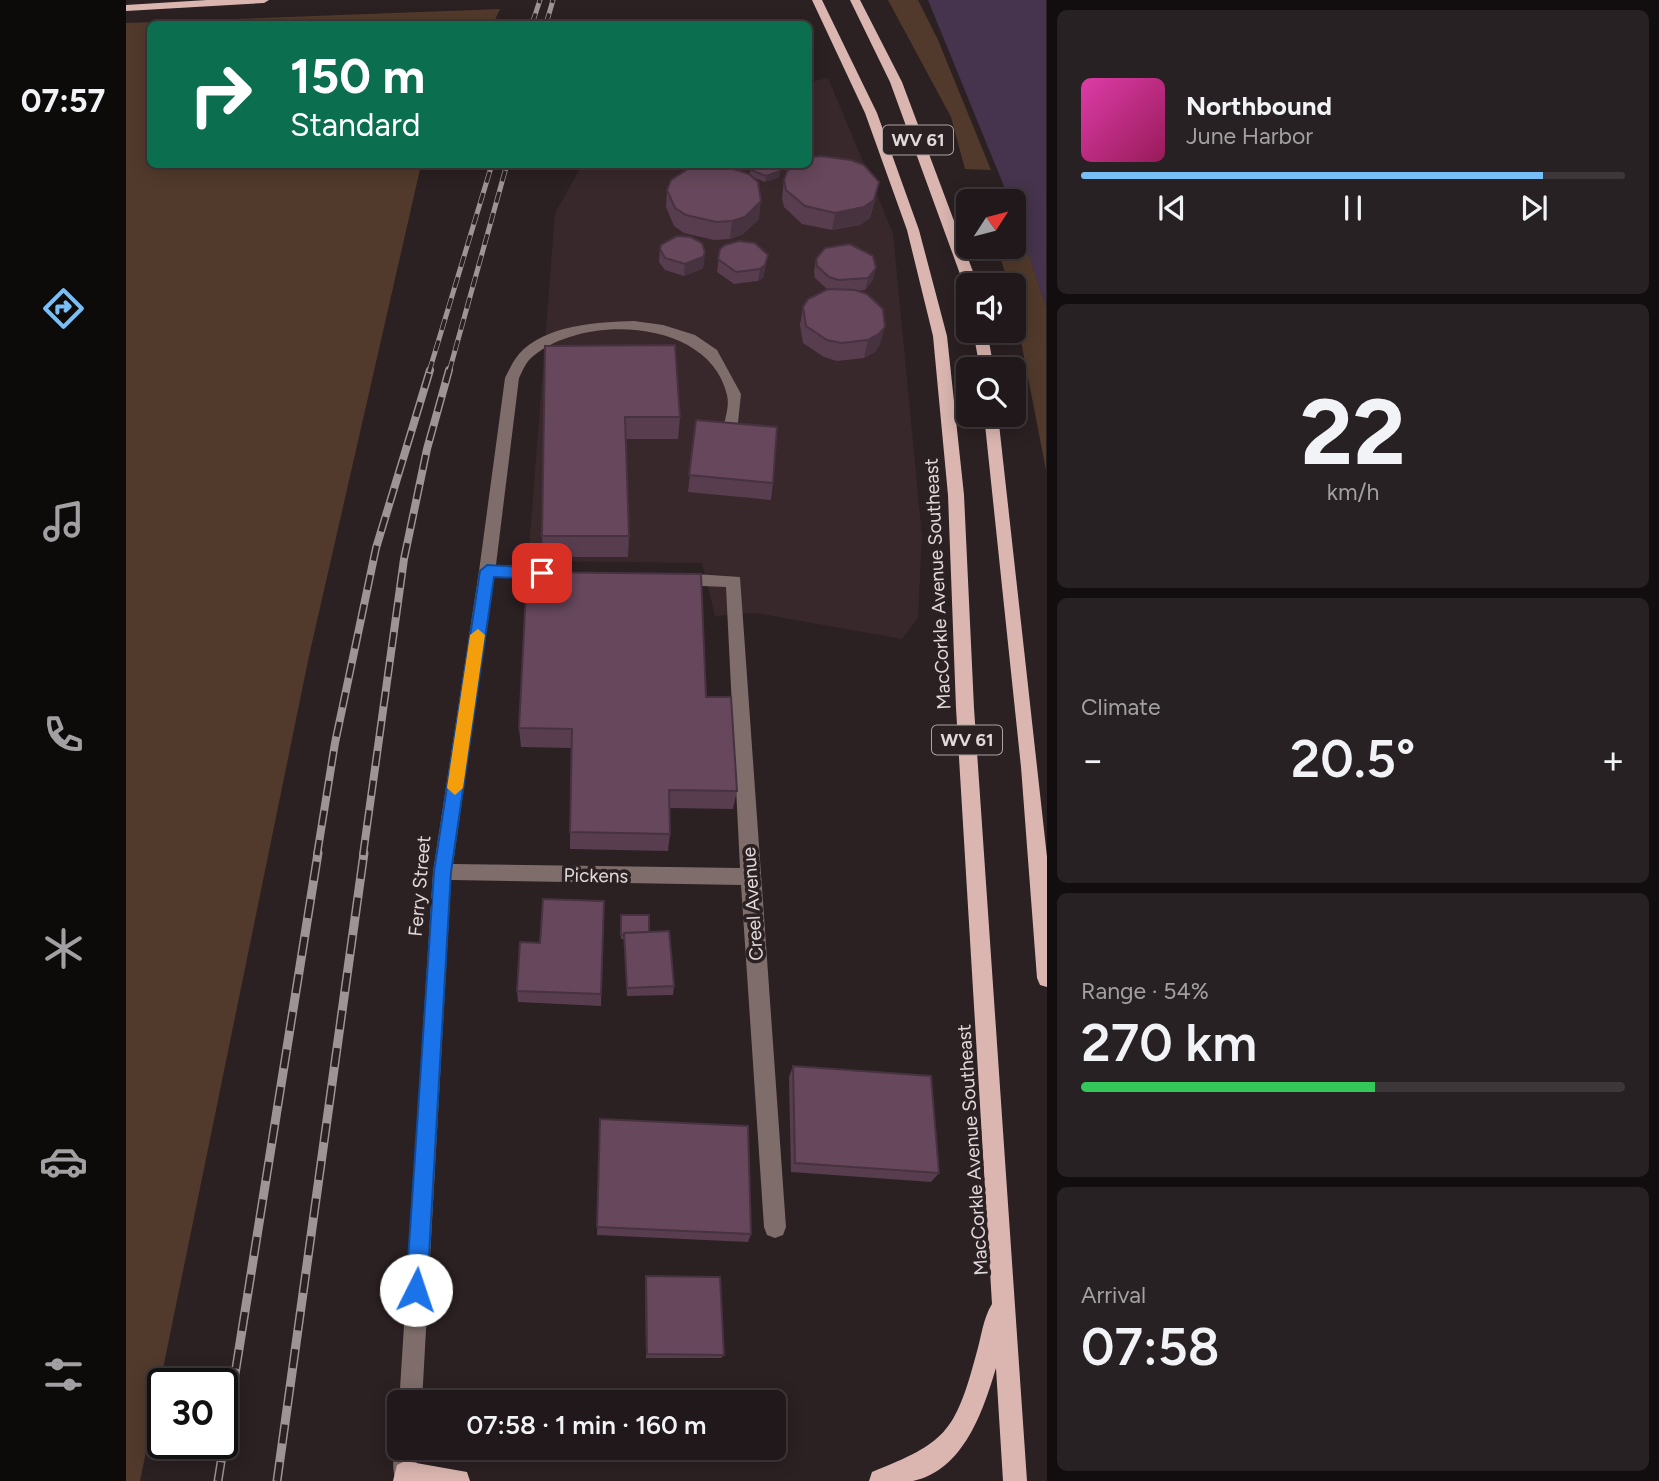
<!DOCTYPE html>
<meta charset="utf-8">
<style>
:root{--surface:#20181a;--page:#282123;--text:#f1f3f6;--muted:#a2a0a2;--line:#3d3739;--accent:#78bff7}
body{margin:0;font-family:Figtree,sans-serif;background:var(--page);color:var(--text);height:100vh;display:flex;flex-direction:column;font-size:26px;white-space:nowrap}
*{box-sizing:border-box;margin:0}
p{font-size:23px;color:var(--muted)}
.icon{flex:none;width:38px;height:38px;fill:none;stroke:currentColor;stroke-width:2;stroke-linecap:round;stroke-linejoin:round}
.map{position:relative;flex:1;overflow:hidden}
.details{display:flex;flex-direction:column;gap:10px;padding:10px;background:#120d0e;width:612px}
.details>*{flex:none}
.top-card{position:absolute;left:21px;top:21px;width:665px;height:147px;border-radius:10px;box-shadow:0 4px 18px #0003,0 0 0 2px var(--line);background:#0b6e4f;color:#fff;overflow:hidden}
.needle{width:46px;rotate:54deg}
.tools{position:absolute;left:830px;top:189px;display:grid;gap:14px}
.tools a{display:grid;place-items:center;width:70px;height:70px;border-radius:10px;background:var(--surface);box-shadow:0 4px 18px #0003,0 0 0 2px var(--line);font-size:35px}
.speed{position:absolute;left:21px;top:1368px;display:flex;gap:14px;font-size:35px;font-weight:700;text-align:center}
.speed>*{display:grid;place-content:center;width:91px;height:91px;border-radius:50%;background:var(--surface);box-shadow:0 4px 18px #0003,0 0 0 2px var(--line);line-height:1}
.speed .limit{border:4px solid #111;border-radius:10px;background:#fff;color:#111}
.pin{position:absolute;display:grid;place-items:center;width:60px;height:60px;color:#fff;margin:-30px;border-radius:14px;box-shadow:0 4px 10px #0006}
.me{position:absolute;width:77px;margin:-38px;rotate:4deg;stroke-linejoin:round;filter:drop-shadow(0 0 5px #0008)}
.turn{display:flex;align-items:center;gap:24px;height:147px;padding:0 28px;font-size:32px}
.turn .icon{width:91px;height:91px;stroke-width:2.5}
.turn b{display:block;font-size:49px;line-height:60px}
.big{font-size:52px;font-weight:600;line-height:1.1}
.details .card{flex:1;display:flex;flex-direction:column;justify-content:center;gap:10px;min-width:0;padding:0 24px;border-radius:10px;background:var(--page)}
.details .dial{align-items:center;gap:0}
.dial b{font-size:91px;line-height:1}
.song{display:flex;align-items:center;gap:21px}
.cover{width:84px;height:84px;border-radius:10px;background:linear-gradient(135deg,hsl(320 70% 55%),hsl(330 70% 35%))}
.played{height:7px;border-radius:4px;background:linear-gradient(90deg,var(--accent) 85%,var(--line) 85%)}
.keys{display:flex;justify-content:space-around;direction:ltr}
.heat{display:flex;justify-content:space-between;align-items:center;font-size:38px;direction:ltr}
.charge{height:10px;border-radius:5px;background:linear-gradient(90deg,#34c759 54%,var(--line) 0)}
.trip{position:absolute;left:261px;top:1390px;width:399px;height:70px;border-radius:10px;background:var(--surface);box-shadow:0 4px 18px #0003,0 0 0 2px var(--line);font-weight:600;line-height:70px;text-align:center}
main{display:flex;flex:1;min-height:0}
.menu{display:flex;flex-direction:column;width:126px;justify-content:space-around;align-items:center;background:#0d0a0a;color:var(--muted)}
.menu .icon{width:49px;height:49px}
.menu .selected{color:var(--accent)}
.menu b{font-size:32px;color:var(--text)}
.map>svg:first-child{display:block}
</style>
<main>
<nav class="menu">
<b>07:57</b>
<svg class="icon selected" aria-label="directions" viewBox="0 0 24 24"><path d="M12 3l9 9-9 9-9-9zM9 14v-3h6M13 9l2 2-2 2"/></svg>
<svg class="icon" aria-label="music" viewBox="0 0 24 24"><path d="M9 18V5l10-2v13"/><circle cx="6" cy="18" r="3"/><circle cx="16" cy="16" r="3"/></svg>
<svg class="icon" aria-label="phone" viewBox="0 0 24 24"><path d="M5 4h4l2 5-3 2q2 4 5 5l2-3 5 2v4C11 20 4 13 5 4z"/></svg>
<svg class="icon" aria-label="climate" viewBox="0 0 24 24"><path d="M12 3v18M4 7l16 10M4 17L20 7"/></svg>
<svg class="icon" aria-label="car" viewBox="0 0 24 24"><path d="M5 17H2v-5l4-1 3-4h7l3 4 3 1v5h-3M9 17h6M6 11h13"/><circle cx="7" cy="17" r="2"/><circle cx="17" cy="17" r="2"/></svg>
<svg class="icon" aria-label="filters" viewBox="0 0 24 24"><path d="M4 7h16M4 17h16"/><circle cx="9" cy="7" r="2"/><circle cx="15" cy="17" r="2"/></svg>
</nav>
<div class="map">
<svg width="921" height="1481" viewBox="0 0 921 1481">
<rect width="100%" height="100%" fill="#2b2022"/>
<path fill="#38282b" d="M702 78 767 233 796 536 792 618 776 639 630 613 589 616 576 563 402 561 429 213 456 165 479 168 501 164H682L683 82Z"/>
<path fill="#513a2b" d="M762 0H792L812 40 865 170 839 169 825 117Z
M374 9 367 24H24V164L295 165 183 656 14 1481H0V23Z
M887 224 895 230 920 306V493V470L887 300V285H883L871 247H887Z"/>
<path fill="#46334d" d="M802 0H920V306L887 210V201H884Z"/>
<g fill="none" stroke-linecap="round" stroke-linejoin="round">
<path fill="#7e6d6a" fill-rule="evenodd" d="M508 321 537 325 569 335 591 350 615 394 611 432 604 437 597 432C598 420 604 407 601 395 583 317 453 313 404 359 399 364 396 372 393 378L370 565 424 567 432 573 424 579 368 577 327 864 614 868 600 587 554 585 546 579 554 573 614 577 660 1227 657 1235 649 1238 641 1235 638 1227 615 885 325 880 296 1402 273 1404 307 872 353 571 379 378C383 370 387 361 393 354 419 325 471 322 508 321Z
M273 1438V1447H293L288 1481H270C265 1468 267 1451 273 1438Z"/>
<path fill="#dbb6b0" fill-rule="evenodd" d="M81 0H143L138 3 0 11V5Z
M686 0H696L751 113 793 230 821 336 838 495 848 708 901 1481H877L870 1368C857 1411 838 1470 787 1481 773 1481 757 1481 743 1481L746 1472C819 1443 829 1433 850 1355 855 1339 857 1318 866 1304L830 708 822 495 807 336 781 230 739 113Z
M724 0H734L776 82 852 285H842V288L838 285 764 82Z
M847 331H861L868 369H854Z
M858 415H872L921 857V987L914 985 911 978 895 767Z
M279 1461 341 1472 344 1481H267L271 1465Z"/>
<g stroke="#9d9496" stroke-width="5">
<path id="rail-far2" d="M406 24 414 0
M420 24 427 0
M303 372 366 164
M323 372 381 164"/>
</g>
<g stroke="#9d9496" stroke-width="8">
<path id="rail-far1" d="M191 855 209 743 250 548 304 370
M237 855 278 559 301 449 323 370"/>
</g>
<g stroke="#9d9496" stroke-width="9">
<path id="rail" d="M92 1481 192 853
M151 1481 238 853"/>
</g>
<use href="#rail-far2" stroke="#2b2022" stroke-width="3.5" stroke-dasharray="11" stroke-linecap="butt"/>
<use href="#rail-far1" stroke="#2b2022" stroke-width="5" stroke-dasharray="15" stroke-linecap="butt"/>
<use href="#rail" stroke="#2b2022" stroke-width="6" stroke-dasharray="19" stroke-linecap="butt"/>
</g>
<path fill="#583d4e" d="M624 164H654L653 177 639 182 626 177 633 219 617 234 604 239 588 240 558 233 548 226 540 207 541 190 624 176Z
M658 180 749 200 744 218 734 225 706 230 676 224 658 207 656 198Z
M534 249 578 264 576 269 558 276 539 270 533 262Z
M594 249 642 255 637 278 632 281 608 284 591 272Z
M690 259 747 280 739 290 730 291 754 344 749 352 738 358 711 361 698 357 677 343 674 325 677 307 702 290 689 278 688 272Z
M419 346 554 417 552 439H500L503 536 502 557H417L416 536Z
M570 420 647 483 645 500 562 492Z
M580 697 611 791 607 809 543 808 544 834 542 851 444 849 445 748 395 747 393 728Z
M478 901 475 1006 392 1002 391 991 414 943Z
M495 915 523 932 548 986 547 995 501 996 498 939H495Z
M667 1066 813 1173 805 1182 665 1172 663 1077Z
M474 1119 625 1234 622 1242 471 1235Z
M520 1276 598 1355 595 1358H520L519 1281Z"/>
<path fill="#473240" d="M654 171 653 177 639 182 640 176Z
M753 182 744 218 734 225 706 230 709 213Z
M635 201 633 219 617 234 604 239 606 221Z
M579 252 578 264 576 269 558 276 559 264Z
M642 255 637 278 632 281 634 269Z
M750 268 747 280 739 290 742 278Z
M759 327 754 344 749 352 738 358 742 340Z"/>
<path fill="#66475b" stroke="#473240" stroke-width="2" d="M694 156 725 160 738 165 753 182 748 200 738 207 709 213 679 206 660 190 658 180 661 171 672 164H682V158Z
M624 164H654V171L640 176 625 170Z
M595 165 623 174 632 182 635 201 619 217 606 221 590 222 560 215 549 208 541 190 545 180 565 167Z
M551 236 565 237 576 243 579 252 577 257 559 264 539 258 534 249 535 245Z
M613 241 629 243 642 255 639 265 634 269 610 272 592 259 594 249 599 245Z
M724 244 747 256 750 268 742 278 713 280 703 277 691 266 690 259 699 248Z
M702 289 729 290 741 294 757 309 759 327 753 334 742 340 715 343 701 340 680 326 677 307 682 299Z
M549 345 554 417H499L503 536H416L419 346Z
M570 420 651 427 647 483 563 475Z
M401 572 575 574 580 697H605L611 791 543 790 544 834 444 832 446 729 393 728Z
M417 899 478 901 475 994 391 991 394 942 414 943Z
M495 915H523V932L498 933V935H495Z
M543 931 548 986 501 988 498 933Z
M667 1066 805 1076 813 1173 669 1163Z
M474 1119 622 1126 625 1234 471 1227Z
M520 1276 594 1277 598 1355 521 1354Z"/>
<path fill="#1a73e8" stroke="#114b97" stroke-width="2" d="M361 565 416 568 423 573 416 579 368 577 325 872 301 1290 298 1297 290 1300 283 1297 280 1290 308 872 354 571Z"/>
<path fill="#f59e0b" d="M352 629 359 635 337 788 329 795 321 788 344 635Z"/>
<g text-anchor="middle" stroke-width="7" stroke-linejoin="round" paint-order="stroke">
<g fill="#2b2022" stroke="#aaa2a4" stroke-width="2">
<rect x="757" y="125.5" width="70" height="29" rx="5"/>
<rect x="806" y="725.5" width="70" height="29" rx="5"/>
</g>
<g font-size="18" font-weight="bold" fill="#e1d9db">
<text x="792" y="146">WV 61</text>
<text x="841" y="746">WV 61</text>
</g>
<g font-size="19" fill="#e1d9db" stroke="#2b2022">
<text transform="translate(811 584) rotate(-93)" y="7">MacCorkle Avenue Southeast</text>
<text transform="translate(470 875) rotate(1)" y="7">Pickens</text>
<text transform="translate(293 886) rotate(-85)" y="7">Ferry Street</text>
<text transform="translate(626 904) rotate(-94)" y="7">Creel Avenue</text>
<text transform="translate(846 1150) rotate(-94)" y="7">MacCorkle Avenue Southeast</text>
</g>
</g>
</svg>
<div class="tools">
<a><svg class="needle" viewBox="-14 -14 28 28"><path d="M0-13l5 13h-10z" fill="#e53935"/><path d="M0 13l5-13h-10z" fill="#a2a0a2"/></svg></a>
<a><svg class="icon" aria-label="sound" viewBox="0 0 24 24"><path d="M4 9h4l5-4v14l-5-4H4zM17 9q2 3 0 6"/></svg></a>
<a><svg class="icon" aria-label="search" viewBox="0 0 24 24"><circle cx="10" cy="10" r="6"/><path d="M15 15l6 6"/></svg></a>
</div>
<div class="speed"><div class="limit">30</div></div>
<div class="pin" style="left:416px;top:573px;background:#d93025"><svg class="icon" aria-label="arrive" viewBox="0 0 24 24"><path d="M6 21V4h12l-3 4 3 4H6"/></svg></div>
<svg class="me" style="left:290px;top:1290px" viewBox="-20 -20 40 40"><circle r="19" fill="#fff"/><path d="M0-13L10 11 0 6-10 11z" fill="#1a73e8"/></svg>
<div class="trip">07:58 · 1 min · 160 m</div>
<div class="top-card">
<div class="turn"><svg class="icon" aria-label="right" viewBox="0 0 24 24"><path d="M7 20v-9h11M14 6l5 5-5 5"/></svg><div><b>150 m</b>Standard</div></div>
</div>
</div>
<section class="details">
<div class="card">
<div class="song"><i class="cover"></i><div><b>Northbound</b><p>June Harbor</p></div></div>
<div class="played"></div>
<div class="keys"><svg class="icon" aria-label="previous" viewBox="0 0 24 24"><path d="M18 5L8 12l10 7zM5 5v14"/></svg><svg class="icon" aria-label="pause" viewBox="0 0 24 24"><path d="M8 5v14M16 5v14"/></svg><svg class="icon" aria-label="next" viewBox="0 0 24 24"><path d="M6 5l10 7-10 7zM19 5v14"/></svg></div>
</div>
<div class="card dial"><b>22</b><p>km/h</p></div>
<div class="card"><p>Climate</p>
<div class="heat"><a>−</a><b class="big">20.5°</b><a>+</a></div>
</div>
<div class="card"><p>Range · 54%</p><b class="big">270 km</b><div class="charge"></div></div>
<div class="card"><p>Arrival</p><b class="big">07:58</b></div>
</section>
</main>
